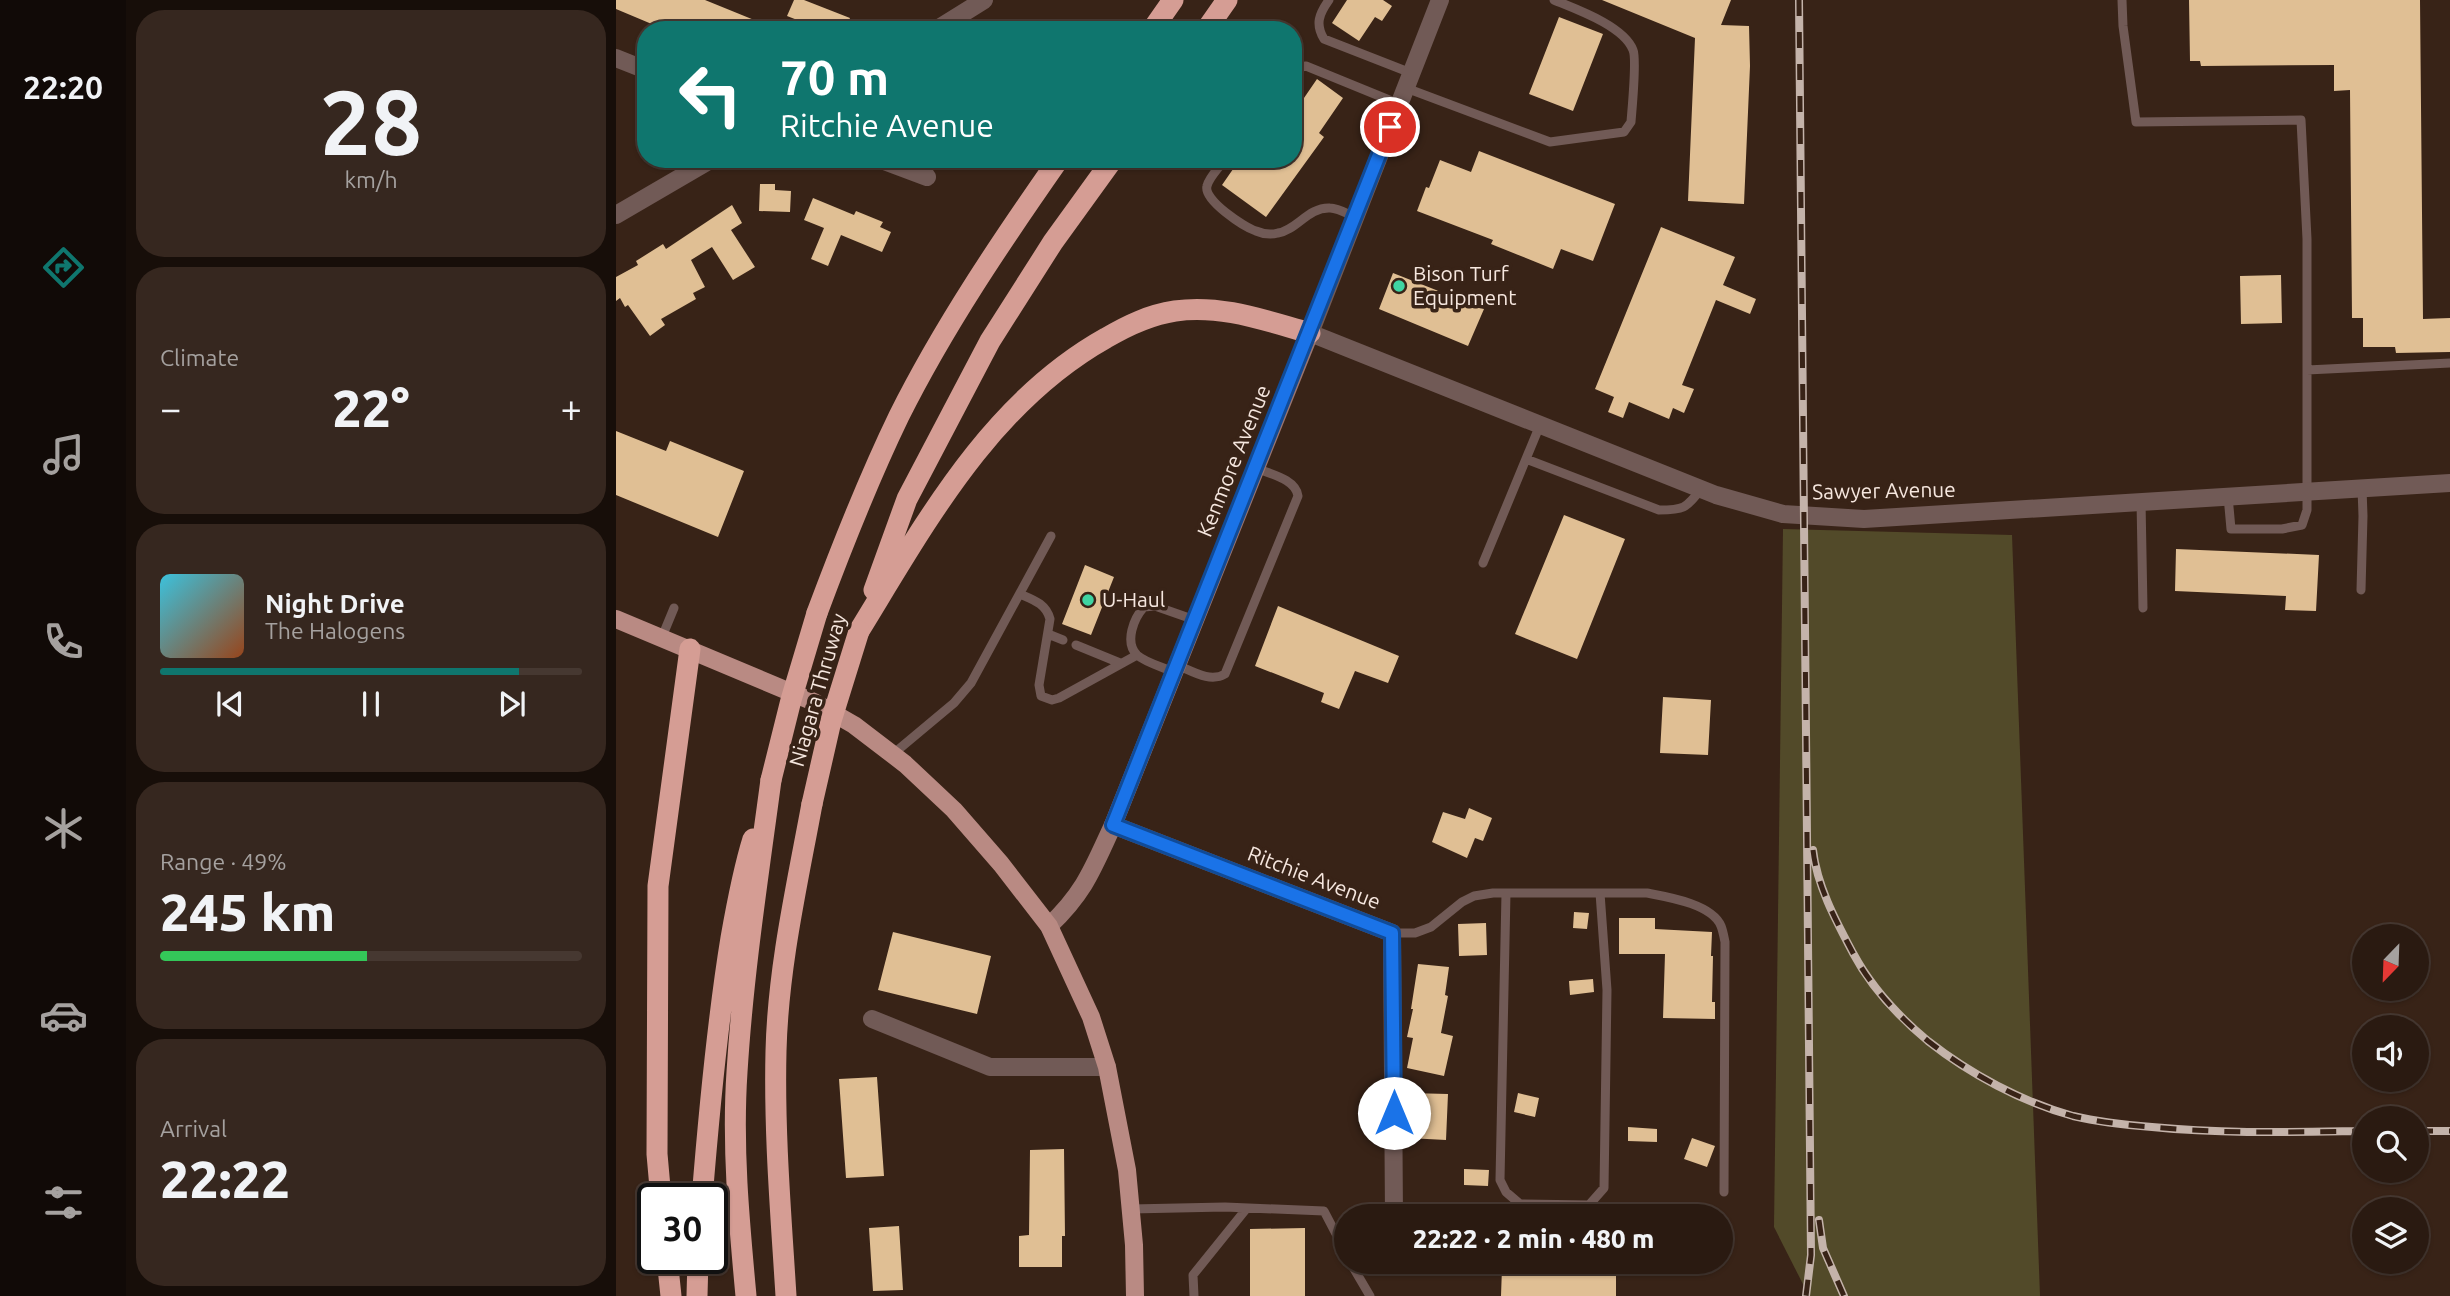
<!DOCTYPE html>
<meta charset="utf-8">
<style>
:root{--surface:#2a1a11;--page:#36271f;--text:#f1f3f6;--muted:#a5a19f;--line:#463831;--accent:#0f766e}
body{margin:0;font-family:Ubuntu,sans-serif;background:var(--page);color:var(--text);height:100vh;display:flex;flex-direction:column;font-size:26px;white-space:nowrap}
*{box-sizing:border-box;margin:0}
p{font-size:23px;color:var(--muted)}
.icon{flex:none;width:38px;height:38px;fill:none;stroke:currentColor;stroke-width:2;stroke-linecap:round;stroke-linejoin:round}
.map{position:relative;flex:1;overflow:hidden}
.panel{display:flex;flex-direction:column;gap:10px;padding:10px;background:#170e09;width:490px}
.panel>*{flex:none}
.top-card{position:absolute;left:21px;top:21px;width:665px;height:147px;border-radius:28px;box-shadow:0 2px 5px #0004,0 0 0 2px var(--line);background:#0f766e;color:#fff;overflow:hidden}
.needle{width:46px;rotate:203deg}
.controls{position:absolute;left:1736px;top:924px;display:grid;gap:14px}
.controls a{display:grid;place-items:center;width:77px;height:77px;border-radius:50%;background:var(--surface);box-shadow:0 2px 5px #0004,0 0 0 2px var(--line);font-size:35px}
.speed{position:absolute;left:21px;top:1183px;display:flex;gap:14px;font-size:35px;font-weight:700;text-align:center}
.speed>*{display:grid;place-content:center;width:91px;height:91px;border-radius:50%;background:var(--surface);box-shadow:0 2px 5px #0004,0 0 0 2px var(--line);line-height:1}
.speed .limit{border:4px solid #111;border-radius:10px;background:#fff;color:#111}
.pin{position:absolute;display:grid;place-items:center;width:60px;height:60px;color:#fff;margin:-30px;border:4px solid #fff;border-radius:50%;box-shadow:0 2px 7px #0007}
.me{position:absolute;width:77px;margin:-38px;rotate:0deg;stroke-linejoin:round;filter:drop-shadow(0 0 5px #0008)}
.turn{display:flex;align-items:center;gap:24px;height:147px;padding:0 28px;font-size:32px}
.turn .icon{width:91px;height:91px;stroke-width:2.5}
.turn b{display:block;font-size:49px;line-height:60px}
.big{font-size:52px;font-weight:800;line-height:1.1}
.panel .card{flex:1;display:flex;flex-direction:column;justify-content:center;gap:10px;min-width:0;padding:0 24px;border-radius:28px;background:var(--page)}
.panel .dial{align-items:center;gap:0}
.dial b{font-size:91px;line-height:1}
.song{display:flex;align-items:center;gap:21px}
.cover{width:84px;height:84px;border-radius:10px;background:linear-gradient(135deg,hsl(190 70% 55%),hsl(20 70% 35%))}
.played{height:7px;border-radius:4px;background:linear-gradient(90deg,var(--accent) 85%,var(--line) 85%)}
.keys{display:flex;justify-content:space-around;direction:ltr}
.heat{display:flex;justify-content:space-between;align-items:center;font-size:38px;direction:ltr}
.charge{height:10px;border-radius:5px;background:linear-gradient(90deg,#34c759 49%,var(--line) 0)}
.trip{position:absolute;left:718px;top:1204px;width:399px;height:70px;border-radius:35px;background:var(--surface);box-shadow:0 2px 5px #0004,0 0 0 2px var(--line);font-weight:800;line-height:70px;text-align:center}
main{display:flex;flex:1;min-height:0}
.dock{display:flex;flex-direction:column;width:126px;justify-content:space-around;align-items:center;background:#110a07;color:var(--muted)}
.dock .icon{width:49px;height:49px}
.dock .on{color:var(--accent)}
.dock b{font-size:32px;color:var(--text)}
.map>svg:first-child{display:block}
</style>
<main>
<nav class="dock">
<b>22:20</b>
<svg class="icon on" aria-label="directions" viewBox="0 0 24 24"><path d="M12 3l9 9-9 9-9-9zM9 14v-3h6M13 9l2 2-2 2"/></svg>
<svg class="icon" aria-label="music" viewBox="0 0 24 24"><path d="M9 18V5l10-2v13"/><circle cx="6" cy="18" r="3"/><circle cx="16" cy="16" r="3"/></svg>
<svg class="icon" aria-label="phone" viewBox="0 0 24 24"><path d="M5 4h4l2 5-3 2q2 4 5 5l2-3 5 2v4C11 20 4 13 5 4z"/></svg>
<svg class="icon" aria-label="climate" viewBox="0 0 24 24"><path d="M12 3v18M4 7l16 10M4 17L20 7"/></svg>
<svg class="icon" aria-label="car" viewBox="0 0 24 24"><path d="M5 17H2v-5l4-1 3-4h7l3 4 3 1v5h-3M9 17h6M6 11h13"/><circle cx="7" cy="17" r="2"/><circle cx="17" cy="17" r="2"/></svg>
<svg class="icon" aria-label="filters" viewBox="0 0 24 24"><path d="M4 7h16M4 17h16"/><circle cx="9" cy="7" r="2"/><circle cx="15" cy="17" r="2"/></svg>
</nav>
<section class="panel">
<div class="card dial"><b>28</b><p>km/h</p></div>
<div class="card"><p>Climate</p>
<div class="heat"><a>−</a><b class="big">22°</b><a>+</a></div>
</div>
<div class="card">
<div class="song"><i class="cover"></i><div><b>Night Drive</b><p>The Halogens</p></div></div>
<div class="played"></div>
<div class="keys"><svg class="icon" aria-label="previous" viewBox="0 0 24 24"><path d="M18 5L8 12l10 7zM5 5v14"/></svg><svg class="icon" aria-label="pause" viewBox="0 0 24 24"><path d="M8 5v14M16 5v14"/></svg><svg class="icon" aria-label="next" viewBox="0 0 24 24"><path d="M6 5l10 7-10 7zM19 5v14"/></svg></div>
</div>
<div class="card"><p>Range · 49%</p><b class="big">245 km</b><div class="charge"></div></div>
<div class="card"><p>Arrival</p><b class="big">22:22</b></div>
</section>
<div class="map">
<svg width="1834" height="1296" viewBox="0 0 1834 1296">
<rect width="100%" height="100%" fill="#382317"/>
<path fill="#524a29" d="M1167 529 1396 535 1424 1296H1193L1158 1227Z"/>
<path fill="#e0bf94" d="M0 0H89L160 29 50 30 0 9Z
M178 0H188L234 18 229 30H207L171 16Z
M731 0H767L776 6 766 21 759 17 743 41 716 23Z
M986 0H1115L1105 25 1133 26 1134 66 1128 204 1072 201 1079 38Z
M1573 0H1804L1807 319 1834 318V352L1780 353 1779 347H1747V318H1736L1734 90 1718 91V65L1585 66 1584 61H1574Z
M943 17 987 34 957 111 913 94Z
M701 79 727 98 703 133 708 137 650 217 606 185 624 159H677V114Z
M863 151 999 204 977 261 945 249 937 269 875 244 877 240 801 211 810 187 813 188 824 160 855 172Z
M144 184H159V190L175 191 174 212 143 211Z
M197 198 238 215 240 211 267 222 264 227 275 232 266 252 225 235 212 266 195 259 208 228 188 220Z
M116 205 126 223 115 230 139 267 117 280 96 247 75 260 89 287 77 293 80 299 45 319 49 325 34 336 12 305 9 307 4 298 0 301V277L22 265 20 261 47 244 50 249Z
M1045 227 1119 257 1107 285 1140 299 1134 314 1100 300 1066 385 1078 389 1068 413 1057 408 1053 419 1013 402 1007 418 992 412 998 397 979 389Z
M777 273 868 309 852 346 763 309Z
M1665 275 1666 323 1625 324 1624 276Z
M0 431 50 451 54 441 128 471 102 537 0 495Z
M948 515 1009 539 961 659 899 634Z
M1560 549 1703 555 1700 611 1669 610 1670 596 1559 591Z
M469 565 498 577 475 635 446 624Z
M662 606 783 656 772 683 739 671 723 709 705 702 708 693 639 666Z
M1047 697 1095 700 1092 755 1044 753Z
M853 808 876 818 867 841 859 838 851 858 816 842 827 812 849 819Z
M958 912 973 913 971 929 957 928Z
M1003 918H1039V929L1096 932 1095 956H1097L1096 1002H1099V1019L1047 1018 1049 954H1003Z
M870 923 871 955 843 956 842 924Z
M277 932 375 956 361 1014 262 990Z
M802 964 833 967 829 995 832 996 825 1033 837 1036 828 1076 791 1068 797 1038 791 1037 797 1009H795Z
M977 979 978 992 954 995 953 981Z
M261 1077 268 1176 230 1178 223 1079Z
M793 1093 832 1094 830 1140 792 1138Z
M902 1093 923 1098 919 1117 898 1112Z
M1012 1127 1041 1129V1142L1012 1141Z
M1076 1138 1099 1146 1091 1167 1068 1159Z
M448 1149 449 1236H446V1267H403V1236L413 1235 414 1150Z
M848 1169 873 1170 872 1186 848 1185Z
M283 1226 287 1290 257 1291 253 1228Z
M689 1228V1296H634V1229Z
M886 1268 1000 1272V1296H885Z"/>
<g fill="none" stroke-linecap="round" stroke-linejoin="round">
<path stroke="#715a56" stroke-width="9" d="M713 0C703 14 699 24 708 39L795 73
M1506 0 1507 26 1520 122 1685 120 1691 239V510L1686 525 1666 529H1615L1612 496
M677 69 690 66 783 104
M790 88 934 142 1008 132 1015 122C1016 108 1021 59 1017 50 1008 26 960 9 938 0
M609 159C604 167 593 177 591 186 587 200 628 227 640 231 647 234 655 235 662 233 681 230 692 207 714 208 722 208 732 214 739 217
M1691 370 1834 363
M910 459 1043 510C1067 510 1070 509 1085 489
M1525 501 1527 608
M867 563 924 425
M1745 590 1747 516 1746 488
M404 594C418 600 430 604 434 619L423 685 425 696 436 700 443 698 521 655
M432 634 447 640
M46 637 58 608
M460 645 504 663
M561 665C576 671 594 683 609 674L682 496C680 479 654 474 640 468
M558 672C547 667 530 663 521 655 508 642 518 618 528 607L539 606 579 620
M277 754 338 703 355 683 435 536
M890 893 884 1180 890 1192 904 1204 973 1205 988 1188 991 990 984 893
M776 933H799L815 927 846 902 858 896 877 893H1031C1052 897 1096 904 1105 926 1107 931 1108 937 1109 942L1108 1192
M515 1209 609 1207 708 1211 730 1253
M734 1262 754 1296
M578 1296 577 1275 631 1208"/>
<path stroke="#715a56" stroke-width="18" d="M0 58 30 70
M263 159 311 177
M497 825 776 933 778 1216
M256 1019 374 1067H491"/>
<path stroke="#715a56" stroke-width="18" d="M824 0 694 333 1100 495 1167 514 1248 519 1834 483
M320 30 368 0
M0 215 96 159"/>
<path stroke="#9a7570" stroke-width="18" d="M433 926C469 892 477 868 497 825L694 333"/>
<path stroke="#b98a83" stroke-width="18" d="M0 619 198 702 238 725 289 764 338 810 385 864 433 926 475 1017 491 1067 511 1170 518 1245 519 1296"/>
<path stroke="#d59d94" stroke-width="21" d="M536 30 557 0
M590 30 611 0
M258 590 291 499 374 341 437 242 497 159
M201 613C226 546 252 480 283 416 328 326 385 242 443 159
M243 631C310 522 374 403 490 338 512 325 533 315 559 311 605 304 650 321 694 333
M45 1199 41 1154 42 886 74 649
M86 1199C93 1112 101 1024 115 938 121 904 127 871 137 839
M51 1258 55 1296
M81 1296 82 1258
M130 1296C123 1221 116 1147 121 1072 127 974 142 877 155 780
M170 1296C165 1215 158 1133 160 1051 162 968 181 885 196 804"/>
<g stroke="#c4b3aa" stroke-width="8">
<path id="rail" d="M1183 0 1195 1255 1190 1296
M1197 850C1201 886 1220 921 1237 953 1255 987 1282 1016 1312 1041 1354 1074 1406 1102 1457 1116 1483 1122 1510 1125 1536 1127 1607 1134 1677 1132 1748 1131
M1801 1131H1834
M1203 1220 1207 1248 1228 1296"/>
</g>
<use href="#rail" stroke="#382317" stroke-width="5" stroke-dasharray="16" stroke-linecap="butt"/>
<path stroke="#d59d94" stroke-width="21" d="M155 780 175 700 201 613
M196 804 215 721 243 631"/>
</g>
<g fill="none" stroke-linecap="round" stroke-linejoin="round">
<g stroke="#114b97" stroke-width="18">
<path id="route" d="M774 127 497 825 776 933 778 1113"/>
</g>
<use href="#route" stroke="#1a73e8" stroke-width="12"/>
</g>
<g fill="#3fd4a2" stroke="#382317" stroke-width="2.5">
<circle cx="783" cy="286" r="7"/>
<circle cx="472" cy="600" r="7"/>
</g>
<g text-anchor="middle" stroke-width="7" stroke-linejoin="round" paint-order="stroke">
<g font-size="21" fill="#f6e7df" stroke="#382317" text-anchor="start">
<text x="797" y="281">Bison Turf<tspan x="797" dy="24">Equipment</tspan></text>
<text x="486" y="607">U-Haul</text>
</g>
<g font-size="21" fill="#f6e7df" stroke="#382317">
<text transform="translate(618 461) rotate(-68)" y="7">Kenmore Avenue</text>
<text transform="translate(1268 491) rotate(-1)" y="7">Sawyer Avenue</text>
<text transform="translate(202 690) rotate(-74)" y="7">Niagara Thruway</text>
<text transform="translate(698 878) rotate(21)" y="7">Ritchie Avenue</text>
</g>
</g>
</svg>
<div class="controls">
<a><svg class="needle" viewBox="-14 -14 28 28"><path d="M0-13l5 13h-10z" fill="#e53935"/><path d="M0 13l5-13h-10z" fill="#a5a19f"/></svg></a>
<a><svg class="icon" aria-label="sound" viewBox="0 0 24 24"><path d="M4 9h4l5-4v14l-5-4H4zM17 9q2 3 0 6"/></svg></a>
<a><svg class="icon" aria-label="search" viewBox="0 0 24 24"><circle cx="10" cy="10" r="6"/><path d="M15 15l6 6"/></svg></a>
<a><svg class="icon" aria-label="layers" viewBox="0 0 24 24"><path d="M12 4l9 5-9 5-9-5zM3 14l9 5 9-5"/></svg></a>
</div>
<div class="speed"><div class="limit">30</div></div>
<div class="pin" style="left:774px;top:127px;background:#d93025"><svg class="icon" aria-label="arrive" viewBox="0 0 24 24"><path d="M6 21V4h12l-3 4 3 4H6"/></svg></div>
<svg class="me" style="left:778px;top:1113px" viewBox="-20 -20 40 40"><circle r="19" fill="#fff"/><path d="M0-13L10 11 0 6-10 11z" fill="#1a73e8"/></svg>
<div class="trip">22:22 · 2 min · 480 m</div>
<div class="top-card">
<div class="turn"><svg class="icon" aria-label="left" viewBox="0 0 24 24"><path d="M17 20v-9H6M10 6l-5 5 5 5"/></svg><div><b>70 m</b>Ritchie Avenue</div></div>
</div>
</div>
</main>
